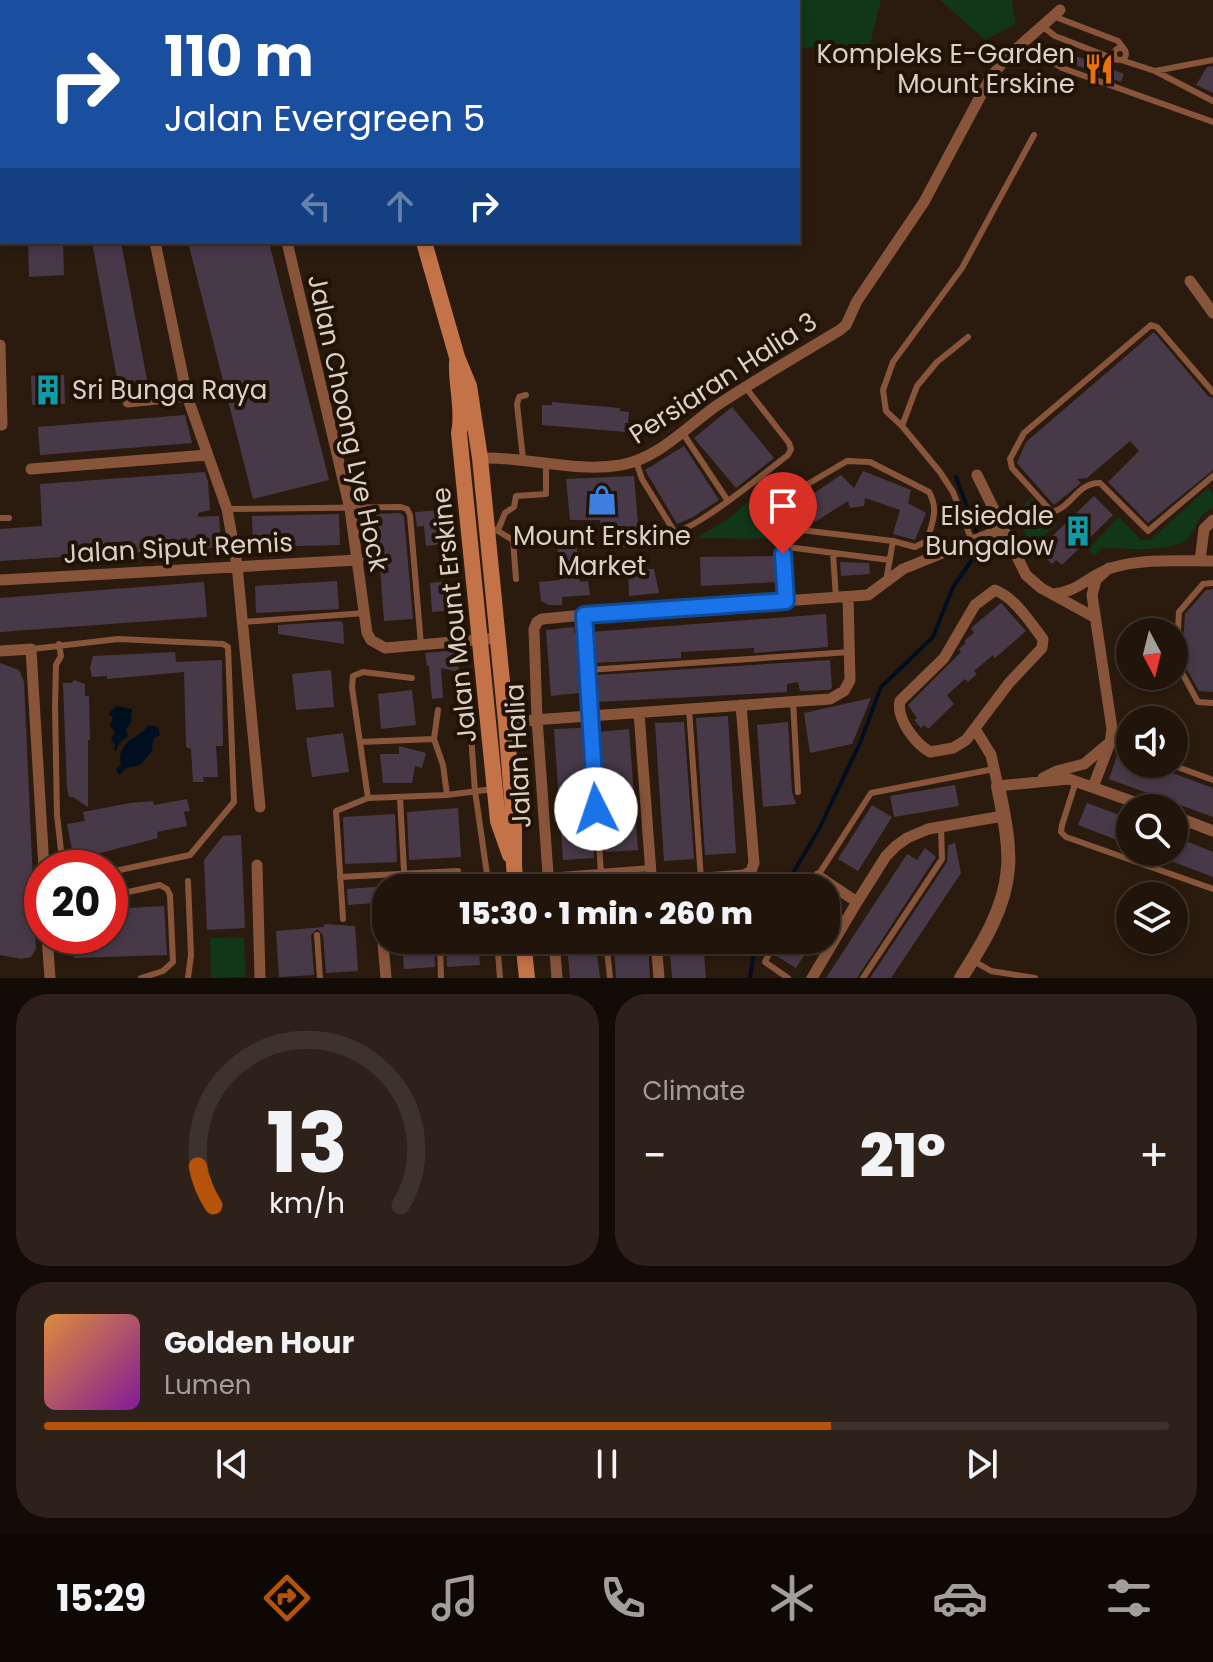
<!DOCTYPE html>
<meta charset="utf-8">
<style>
:root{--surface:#20140b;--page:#2d2119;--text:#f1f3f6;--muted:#a29e9d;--line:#3d332c;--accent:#b45309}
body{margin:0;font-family:Poppins,sans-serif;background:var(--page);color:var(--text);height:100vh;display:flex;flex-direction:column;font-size:30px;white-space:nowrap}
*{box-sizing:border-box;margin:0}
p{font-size:26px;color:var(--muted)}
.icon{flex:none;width:44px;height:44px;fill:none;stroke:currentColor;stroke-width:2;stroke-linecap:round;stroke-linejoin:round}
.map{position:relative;height:978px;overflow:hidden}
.details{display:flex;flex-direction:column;gap:16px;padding:16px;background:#120b06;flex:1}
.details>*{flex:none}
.top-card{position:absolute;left:0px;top:0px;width:800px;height:244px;box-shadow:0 4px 12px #0003,0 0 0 2px var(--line);background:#1a4fa0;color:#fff;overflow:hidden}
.needle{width:52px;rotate:173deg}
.tools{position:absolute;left:1116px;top:618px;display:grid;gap:16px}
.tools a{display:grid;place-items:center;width:72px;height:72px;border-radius:50%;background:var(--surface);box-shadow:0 4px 12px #0003,0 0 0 2px var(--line);font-size:40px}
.speed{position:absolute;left:24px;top:850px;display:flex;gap:16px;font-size:40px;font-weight:700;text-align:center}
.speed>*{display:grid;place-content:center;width:104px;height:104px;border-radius:50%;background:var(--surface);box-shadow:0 4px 12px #0003,0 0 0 2px var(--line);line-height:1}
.speed .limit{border:12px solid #d22;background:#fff;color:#111}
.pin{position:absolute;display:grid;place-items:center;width:68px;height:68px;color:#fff;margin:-82px -34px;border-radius:50% 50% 50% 0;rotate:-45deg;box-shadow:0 0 8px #0007}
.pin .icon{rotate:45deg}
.me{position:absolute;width:88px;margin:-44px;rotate:356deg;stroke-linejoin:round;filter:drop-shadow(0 0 6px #0008)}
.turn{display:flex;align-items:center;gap:28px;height:168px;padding:0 32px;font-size:36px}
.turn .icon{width:104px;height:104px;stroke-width:2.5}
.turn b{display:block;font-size:56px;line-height:68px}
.lanes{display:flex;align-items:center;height:76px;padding:0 32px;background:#0003;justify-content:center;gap:40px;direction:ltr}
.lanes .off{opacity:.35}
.big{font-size:60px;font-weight:800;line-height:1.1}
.details .card{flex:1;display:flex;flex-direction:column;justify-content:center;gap:12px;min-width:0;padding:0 28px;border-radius:32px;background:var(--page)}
.details .dial{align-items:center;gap:0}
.dial svg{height:208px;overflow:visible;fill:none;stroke:var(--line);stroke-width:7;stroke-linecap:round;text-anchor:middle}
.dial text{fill:var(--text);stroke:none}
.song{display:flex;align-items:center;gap:24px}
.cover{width:96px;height:96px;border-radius:12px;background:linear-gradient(135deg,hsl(30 70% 55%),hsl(290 70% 35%))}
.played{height:8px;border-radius:4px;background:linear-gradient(90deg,var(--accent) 70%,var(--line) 70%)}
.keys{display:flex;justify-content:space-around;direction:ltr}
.heat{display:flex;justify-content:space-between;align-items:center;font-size:44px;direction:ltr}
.details .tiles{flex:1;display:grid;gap:16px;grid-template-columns:1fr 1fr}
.card:last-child{grid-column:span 2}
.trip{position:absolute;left:372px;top:874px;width:468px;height:80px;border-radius:32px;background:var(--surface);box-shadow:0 4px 12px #0003,0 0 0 2px var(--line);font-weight:800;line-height:80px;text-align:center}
.tab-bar{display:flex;height:128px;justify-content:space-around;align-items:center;background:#0d0804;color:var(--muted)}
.tab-bar .icon{width:56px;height:56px}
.tab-bar .selected{color:var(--accent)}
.tab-bar b{font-size:36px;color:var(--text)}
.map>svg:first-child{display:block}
</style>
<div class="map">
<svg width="1213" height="978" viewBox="0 0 1213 978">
<rect width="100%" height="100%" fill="#2b1b0f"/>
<path fill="#113618" d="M356 0H881L870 44 798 48V2Z
M940 0H1012L1016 24 985 40Z
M1208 488 1213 494V507C1192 521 1201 522 1189 537 1175 554 1123 548 1101 548L1095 556 1088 549 1119 517 1141 540H1150Z
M754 496 779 528 780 539 696 538 731 517Z
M1032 498 1057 524 1031 548 1016 513Z
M244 937 246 977 211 978 210 938Z"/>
<path fill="#000f1f" d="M116 706 132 709 131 722 126 730 128 736 119 743 116 751 114 750 115 745 111 739 115 732 110 726 113 717 108 714Z
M149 725 158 727 160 735 153 739 152 751 140 765 126 768 119 775 116 769 121 765C116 741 138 739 149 725Z"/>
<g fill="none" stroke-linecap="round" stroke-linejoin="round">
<path stroke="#000f1f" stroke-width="4" d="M956 477 976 531
M784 888 819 829 860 743 881 687 933 637 953 587 974 557 978 547
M750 978 756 940"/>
</g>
<path fill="#483948" d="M1076 56 1124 74 1121 82 1073 64Z
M1213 66V93L1196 85 1207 67Z
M28 242H63L64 275 29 277Z
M92 242H121L149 390 120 395Z
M188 242H269L329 480 253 499Z
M1154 332 1208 396 1213 398V470L1148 523 1108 482 1139 451 1130 441 1087 478 1077 479 1081 483 1054 505 1017 463 1026 442Z
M64 375 65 404 32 405 31 376Z
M552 402 620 408V411L629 412 628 423H625V432L542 425V405H552Z
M732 407 774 458 736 488 694 438Z
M185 415 192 443 40 455 38 427Z
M684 446 719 500 693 517 677 524 645 470Z
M863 471 911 490 908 503 926 513 915 540 893 534 900 510 865 498 864 506 850 508 848 501 815 522 813 520 806 525 801 523 792 508 841 475 854 488Z
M205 472 208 482 210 510 198 513V517L219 516 221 547 0 561V529L42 526 40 484Z
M634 476 639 534 666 530 670 544 603 549 600 520H570L566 479Z
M1094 496 1113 515 1062 565 1056 560 1052 564 1043 555 1047 551 1042 546Z
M442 510 445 544 426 546 424 526 417 527 415 512Z
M400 513 404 517 413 619 384 621 376 514Z
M339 514 340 545 253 547 252 516Z
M576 540 580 582 588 581 590 595 562 597V605H549L541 601 539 582 560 580 557 541Z
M775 556 776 582 701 586 700 557Z
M840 562 869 563 870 574 841 576Z
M628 569H654L659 593 629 596Z
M337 581 339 609 256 613 255 586Z
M450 581 453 610 432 612 430 583Z
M204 582 207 617 0 632V598Z
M1213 589V692L1199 691 1182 661 1185 614 1206 590Z
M1001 603 1026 631 995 658 993 655 974 671 977 674 968 682 965 679 947 695 954 704 928 729 924 725 921 728 914 720 917 718 908 705 961 652 959 649 966 643 964 641 974 633 971 628Z
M826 614 828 647 754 653V648L681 652V658L595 663 593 660 591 632Z
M340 621 343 623 344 644 278 634V625Z
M574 627V633L579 632 581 661H577L579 693 551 696 546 630Z
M457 650 459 672 441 668 443 698 432 699 429 666H427L425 653Z
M175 652 176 662 222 660 223 746H216L218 777H203L204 782H193L191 749 186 747 184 672 107 679V676L92 677 90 668 93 656Z
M830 660 832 688 829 690 800 691 798 682 787 684V692L596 702 595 675Z
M0 663 19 670 24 682 36 949 31 957 21 959 0 955Z
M331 670 334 707 296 710 292 674Z
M74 680 85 684V696H89L90 740H88V807L73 797H69L67 788 63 683H72Z
M412 690 416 725 381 729 378 694Z
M871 698 852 744 810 753 804 713Z
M728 716 736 853 705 855 696 718Z
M684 722 694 859 664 861 655 723Z
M788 722 792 792 796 804 763 807 757 725Z
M582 728V739H586L594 858 563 860 554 729Z
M629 729 638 850 606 852 598 732Z
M343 733 349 772 312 777 306 738Z
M399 746 426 753 422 768 415 766 412 783H383L380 754H399Z
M1118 753 1130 758V764H1148L1213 788V817L1109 779Z
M955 785 959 806 894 817 890 796Z
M187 799 190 811 184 812 187 826 157 832 158 838 74 860 67 824 85 821 83 812 130 803 153 801 154 805Z
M1087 803 1130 819V845L1078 825Z
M872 805 892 817 858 871 838 859Z
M458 808 461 857 409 860 407 812Z
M395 814 397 862 345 864 343 817Z
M241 835 245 928 207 930 204 860 223 836Z
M1174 836 1213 852V877L1150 853 1174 852Z
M955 843 961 873 891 978H870L947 862 948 845Z
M925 848 936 857 857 978H826L907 854 917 860Z
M643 875 644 888H610L609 877Z
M589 879 590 888H561V881Z
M386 886V902L348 905 347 889Z
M164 906 167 955 74 958 73 936H110V909Z
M324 924 355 926 358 971 326 973 323 935 317 929 311 935 314 975 279 977 276 931 324 927Z
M402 940H434L435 967 404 969Z
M446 940H478L480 965 447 967Z
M579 940H595L600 978H570L567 946 576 945Z
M669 940H703L706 978H672Z
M785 940H814L796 968 775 955Z
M648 943 650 978H616L614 944Z"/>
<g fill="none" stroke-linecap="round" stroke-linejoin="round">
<path stroke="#88553b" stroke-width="6" d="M1053 16 1118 41 1125 50
M1042 26 1055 36 1117 60
M1021 44 1062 68 1213 122
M1114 54a6 6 0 1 1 12 0a6 6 0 1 1-12 0Z
M1121 60 1155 71 1213 101
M1155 71 1213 60
M1213 392 1157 327 1151 325 1024 433 1010 459 1012 468 1052 512C1071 508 1078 482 1100 483L1148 531 1213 476
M902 426 917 386 937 362 968 337
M682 432 728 501
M523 459 517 404 519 397 526 395
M636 461 642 479 674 531C691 534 770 469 788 455L791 449 789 443 746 388
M847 461 870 462 929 492C939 509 932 524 927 541L915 547 893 541 801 530C791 526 779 512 779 501Z
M227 509 401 507 407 509 410 515 421 645
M0 518H9
M496 530 513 540 516 579
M498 530 505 513 514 507 516 496 546 494V463
M972 541 953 492 940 472 902 426 886 411 883 390 893 362 962 268 1034 135
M787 547 889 560
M833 553 836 598
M886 581 893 541
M1213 583 1203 584 1179 612 1176 662 1198 702 1213 703
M584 615 602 888
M243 622 365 613
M59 644 61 656 56 665 55 706 57 815 63 868
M32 649 118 639 223 644 228 647 234 802 190 855 110 872
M587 670 850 652
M467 679 475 791 489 888
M793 701 798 792
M689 709 701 879
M438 710 434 739 443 765 447 795
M360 742 434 739
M1110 743 1130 750
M1169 764 1213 780
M1076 781 1062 825 1061 832 1066 837 1213 889
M368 798 352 687 353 676 363 672 412 678
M400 798 405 888
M548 876 651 868
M340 877 458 871
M188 881 191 955 188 978
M810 888 871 793 994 769
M110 896 160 885 167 889 170 895 173 962 163 971 141 978
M343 919 336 811 368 798 447 795 493 789
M317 935 320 978
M440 940 441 978
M497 940 500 978
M606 940 610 978
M776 940 765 962 788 978
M554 941 573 940
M972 960 991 971 1035 978
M863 978 942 859 941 827"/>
<path stroke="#88553b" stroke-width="11" d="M99 0V2
M218 0 219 2
M0 144H2
M155 242 187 396 227 509 237 565 260 807
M287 242 350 509 367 633 371 640 385 648 498 638
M1190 281 1213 313
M0 345 2 425
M128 402 187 396
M480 458C526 456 574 473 621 465 660 458 688 425 719 404 759 378 800 354 840 330L846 325 857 301 924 202 989 80 1006 58 1060 10
M31 469 207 455
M977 475 1026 575 1041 588 1094 617
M1200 561 1204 529 1213 520
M0 580 358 560
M995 590C1015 598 1030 622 1043 639L1042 648 1009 683 966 740 953 748 930 752C915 743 896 719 900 701L944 658 975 605Z
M1053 594C1076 593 1090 575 1111 568 1142 558 1181 561 1213 561
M786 601 783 554 787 547
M0 651 31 649 44 868
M639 713 652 887
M506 722 830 699 844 691 850 680 848 597
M975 729 991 755 998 786 1069 779 1151 808
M1043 778 1057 771 1084 764 1108 744
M1093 787 1110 743 1112 729 1092 595 1096 580 1109 568
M1174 816 1213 831
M257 865 260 978
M818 876 857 902
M652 882 744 875 751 871 754 863 741 705
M549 888 537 719 534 629 537 622 542 619 584 615 868 595 903 569 1002 529
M382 932 386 978
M47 936 50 978
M554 940 557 978
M656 940 659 978
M812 978 857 902 886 856 896 846 907 838 928 829 1003 816"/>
<path stroke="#88553b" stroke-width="14" d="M961 978C982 945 1005 909 1008 868 1010 841 1003 812 998 786"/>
<path stroke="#c47247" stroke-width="16" d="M331 0 332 2
M424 242 457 357 469 386 480 458 506 722 514 823V866L516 888
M457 363C456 386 464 411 459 433L498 821 510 855
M523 940 527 978"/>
</g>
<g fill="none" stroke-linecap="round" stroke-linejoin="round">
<g stroke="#114b97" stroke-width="20">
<path id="route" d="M596 809 584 615 786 601 783 554"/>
</g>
<use href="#route" stroke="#1a73e8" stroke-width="14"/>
</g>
<defs>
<g id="restaurant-bare" transform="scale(2.4)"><path d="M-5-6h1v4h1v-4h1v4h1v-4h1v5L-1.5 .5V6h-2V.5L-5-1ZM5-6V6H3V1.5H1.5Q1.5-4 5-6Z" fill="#e8710a" stroke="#211206" stroke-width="2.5" paint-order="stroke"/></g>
<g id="building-bare" transform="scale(2.4)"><path d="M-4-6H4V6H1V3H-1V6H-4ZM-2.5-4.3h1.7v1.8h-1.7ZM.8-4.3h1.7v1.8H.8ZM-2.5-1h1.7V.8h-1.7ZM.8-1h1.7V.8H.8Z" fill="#0f9aa8" stroke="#211206" stroke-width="2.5" paint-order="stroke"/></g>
<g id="shop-bare" transform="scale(2.4)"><path d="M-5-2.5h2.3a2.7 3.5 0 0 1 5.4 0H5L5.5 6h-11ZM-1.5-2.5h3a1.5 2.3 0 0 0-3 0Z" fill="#3f7fe0" stroke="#211206" stroke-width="2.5" paint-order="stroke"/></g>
</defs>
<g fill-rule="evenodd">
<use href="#restaurant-bare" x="1099" y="69"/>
<use href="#building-bare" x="48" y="390"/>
<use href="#shop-bare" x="602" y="500"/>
<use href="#building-bare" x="1078" y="531"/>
</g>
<g text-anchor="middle" stroke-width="8" stroke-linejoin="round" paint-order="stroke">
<g font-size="26" fill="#dbd0c7" stroke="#211206" text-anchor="end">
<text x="1075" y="63">Kompleks E-Garden<tspan x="1075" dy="30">Mount Erskine</tspan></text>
<text x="72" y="399" text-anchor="start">Sri Bunga Raya</text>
<text x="1054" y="525">Elsiedale<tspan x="1054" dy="30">Bungalow</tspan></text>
<text x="602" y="545" text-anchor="middle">Mount Erskine<tspan x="602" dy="30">Market</tspan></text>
</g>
<g font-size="26" fill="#dbd0c7" stroke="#211206">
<text transform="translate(723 378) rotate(-33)" y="9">Persiaran Halia 3</text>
<text transform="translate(348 423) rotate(78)" y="9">Jalan Choong Lye Hock</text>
<text transform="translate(178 548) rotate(-3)" y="9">Jalan Siput Remis</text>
<text transform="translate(454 615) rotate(-96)" y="9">Jalan Mount Erskine</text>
<text transform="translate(518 756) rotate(-93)" y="9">Jalan Halia</text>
</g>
</g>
</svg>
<div class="tools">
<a><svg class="needle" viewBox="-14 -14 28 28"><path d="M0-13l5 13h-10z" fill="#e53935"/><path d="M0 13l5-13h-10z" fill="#a29e9d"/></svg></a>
<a><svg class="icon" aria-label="sound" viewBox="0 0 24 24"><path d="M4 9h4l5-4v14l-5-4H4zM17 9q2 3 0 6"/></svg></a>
<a><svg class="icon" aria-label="search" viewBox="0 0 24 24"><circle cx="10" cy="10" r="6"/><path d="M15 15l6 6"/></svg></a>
<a><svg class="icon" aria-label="layers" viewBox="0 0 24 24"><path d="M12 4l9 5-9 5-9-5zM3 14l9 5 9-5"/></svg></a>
</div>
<div class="speed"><div class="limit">20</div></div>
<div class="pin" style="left:783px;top:554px;background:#d93025"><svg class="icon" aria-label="arrive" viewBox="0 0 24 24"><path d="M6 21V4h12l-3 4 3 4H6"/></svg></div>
<svg class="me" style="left:596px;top:809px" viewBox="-20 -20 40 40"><circle r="19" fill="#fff"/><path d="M0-13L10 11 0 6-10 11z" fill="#1a73e8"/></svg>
<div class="trip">15:30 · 1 min · 260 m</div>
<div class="top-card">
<div class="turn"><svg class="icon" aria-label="right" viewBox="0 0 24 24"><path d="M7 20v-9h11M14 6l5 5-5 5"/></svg><div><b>110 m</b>Jalan Evergreen 5</div></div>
<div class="lanes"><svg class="icon off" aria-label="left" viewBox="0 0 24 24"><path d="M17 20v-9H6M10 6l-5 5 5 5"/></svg><svg class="icon off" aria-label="ahead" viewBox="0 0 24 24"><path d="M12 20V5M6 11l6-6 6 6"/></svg><svg class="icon" aria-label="right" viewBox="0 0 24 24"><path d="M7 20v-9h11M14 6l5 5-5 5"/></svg></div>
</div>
</div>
<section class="details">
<div class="tiles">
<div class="card dial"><svg viewBox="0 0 100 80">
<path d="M14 69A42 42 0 1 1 86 69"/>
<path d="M14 69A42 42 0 0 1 8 54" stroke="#b45309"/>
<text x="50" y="56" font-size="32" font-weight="700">13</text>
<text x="50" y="72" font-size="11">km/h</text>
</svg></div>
<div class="card"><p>Climate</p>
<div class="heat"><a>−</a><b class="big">21°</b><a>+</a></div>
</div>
<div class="card">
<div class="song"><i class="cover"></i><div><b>Golden Hour</b><p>Lumen</p></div></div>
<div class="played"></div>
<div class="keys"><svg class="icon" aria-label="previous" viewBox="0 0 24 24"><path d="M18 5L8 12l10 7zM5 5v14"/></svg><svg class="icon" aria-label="pause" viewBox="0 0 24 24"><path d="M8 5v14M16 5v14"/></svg><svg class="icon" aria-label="next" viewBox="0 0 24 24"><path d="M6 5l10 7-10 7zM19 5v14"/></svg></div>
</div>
</div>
</section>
<nav class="tab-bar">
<b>15:29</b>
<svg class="icon selected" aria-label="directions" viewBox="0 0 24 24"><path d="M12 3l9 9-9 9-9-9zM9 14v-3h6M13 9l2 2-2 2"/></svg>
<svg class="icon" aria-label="music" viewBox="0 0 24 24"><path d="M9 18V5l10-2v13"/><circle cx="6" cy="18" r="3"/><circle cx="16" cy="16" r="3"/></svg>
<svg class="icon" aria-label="phone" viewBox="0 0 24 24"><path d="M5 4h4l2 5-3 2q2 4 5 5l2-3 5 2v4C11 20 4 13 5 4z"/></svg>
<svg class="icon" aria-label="climate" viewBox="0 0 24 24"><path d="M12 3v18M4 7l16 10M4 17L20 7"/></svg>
<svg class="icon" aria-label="car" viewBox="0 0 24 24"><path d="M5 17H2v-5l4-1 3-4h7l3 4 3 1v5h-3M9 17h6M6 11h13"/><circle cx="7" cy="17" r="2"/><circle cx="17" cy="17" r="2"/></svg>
<svg class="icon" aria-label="filters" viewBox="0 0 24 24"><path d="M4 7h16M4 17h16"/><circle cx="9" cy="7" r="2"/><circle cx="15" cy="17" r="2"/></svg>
</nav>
